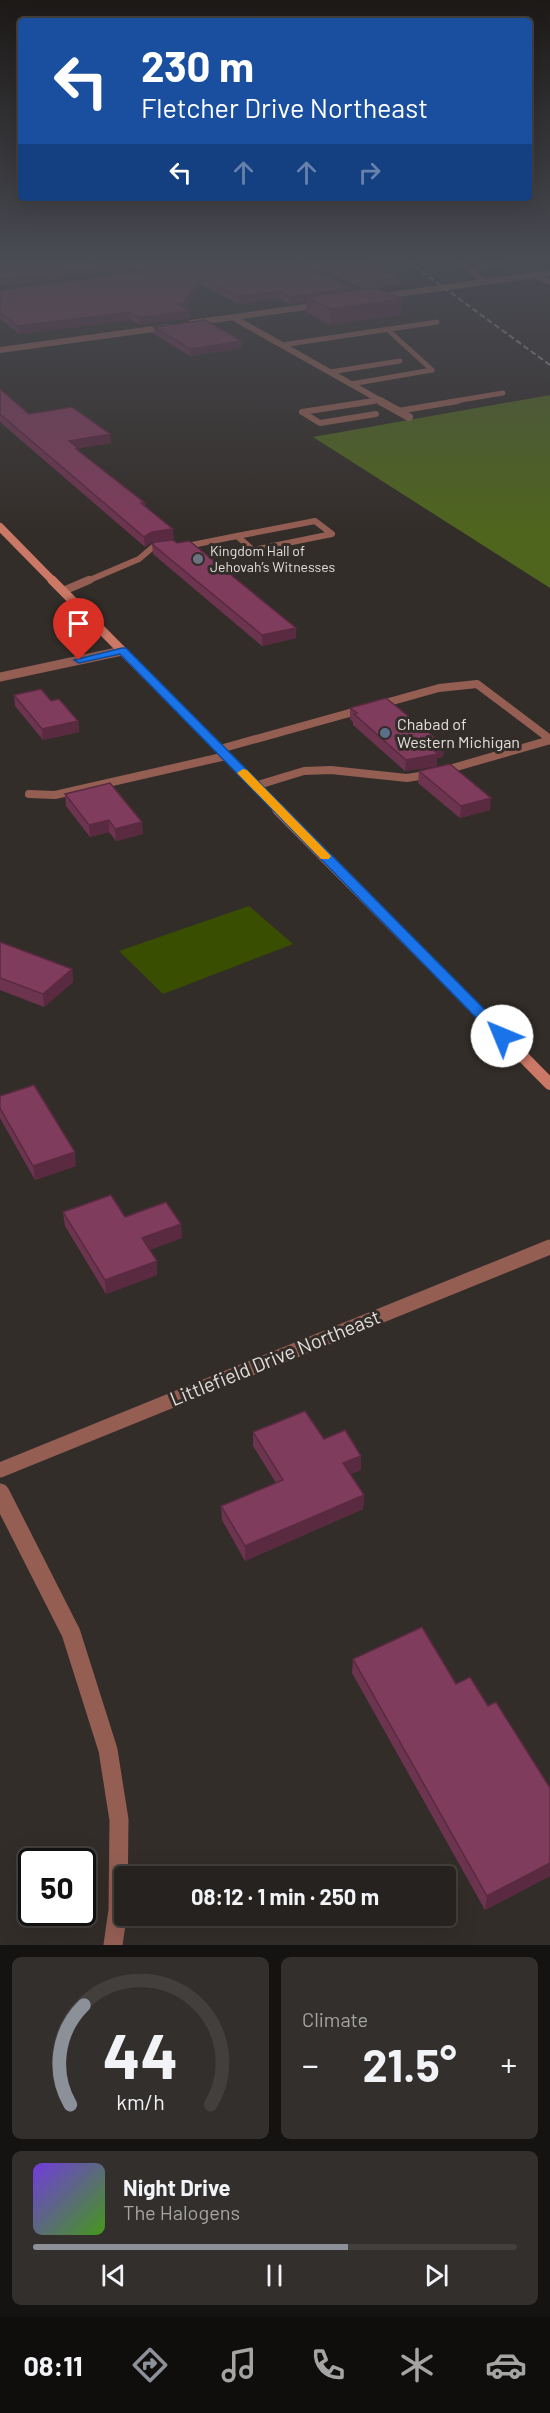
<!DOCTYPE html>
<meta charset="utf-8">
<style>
:root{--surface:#26221f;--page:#322f2c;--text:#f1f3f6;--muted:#a4a4a4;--line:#423f3d;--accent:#8c9099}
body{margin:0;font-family:Barlow,sans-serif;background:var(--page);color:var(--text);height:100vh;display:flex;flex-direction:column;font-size:22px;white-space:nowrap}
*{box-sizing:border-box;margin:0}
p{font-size:20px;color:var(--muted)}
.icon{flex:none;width:33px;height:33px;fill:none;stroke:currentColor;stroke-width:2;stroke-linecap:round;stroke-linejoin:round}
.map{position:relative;height:1945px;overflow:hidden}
.details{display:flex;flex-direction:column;gap:12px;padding:12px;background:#151311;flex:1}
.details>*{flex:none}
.guide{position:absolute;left:18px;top:18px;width:514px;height:183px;border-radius:6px;box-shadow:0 6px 24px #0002,0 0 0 2px var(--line);background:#1a4fa0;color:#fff;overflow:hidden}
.speed{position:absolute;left:18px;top:1848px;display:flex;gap:12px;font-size:30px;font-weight:700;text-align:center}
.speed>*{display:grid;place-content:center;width:78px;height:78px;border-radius:50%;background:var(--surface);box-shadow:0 6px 24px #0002,0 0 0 2px var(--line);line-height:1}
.speed .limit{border:3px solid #111;border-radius:9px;background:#fff;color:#111}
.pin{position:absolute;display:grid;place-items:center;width:51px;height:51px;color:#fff;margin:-62px -26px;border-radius:50% 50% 50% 0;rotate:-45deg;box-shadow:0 0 6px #0007}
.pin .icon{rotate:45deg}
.me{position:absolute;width:66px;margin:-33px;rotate:315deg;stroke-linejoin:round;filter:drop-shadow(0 0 4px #0008)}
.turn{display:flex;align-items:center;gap:21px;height:126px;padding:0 24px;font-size:27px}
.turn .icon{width:78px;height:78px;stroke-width:2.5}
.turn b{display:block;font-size:42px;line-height:51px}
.lanes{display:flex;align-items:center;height:57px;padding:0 24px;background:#0003;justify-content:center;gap:30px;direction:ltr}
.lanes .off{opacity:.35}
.big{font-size:45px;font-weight:700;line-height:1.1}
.details .widget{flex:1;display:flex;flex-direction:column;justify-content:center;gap:9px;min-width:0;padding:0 21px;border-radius:9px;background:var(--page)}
.details .dial{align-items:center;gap:0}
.dial svg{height:156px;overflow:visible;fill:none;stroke:var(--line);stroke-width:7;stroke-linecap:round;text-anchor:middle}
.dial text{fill:var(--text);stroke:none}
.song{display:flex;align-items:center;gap:18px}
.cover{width:72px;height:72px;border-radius:9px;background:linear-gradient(135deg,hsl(260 70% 55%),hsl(100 70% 35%))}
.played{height:6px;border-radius:3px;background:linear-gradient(90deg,var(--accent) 65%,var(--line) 65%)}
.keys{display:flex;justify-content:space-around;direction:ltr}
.heat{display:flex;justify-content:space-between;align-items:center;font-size:33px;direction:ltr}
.details .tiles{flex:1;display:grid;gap:12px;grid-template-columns:1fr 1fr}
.widget:last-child{grid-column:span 2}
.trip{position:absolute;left:114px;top:1866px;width:342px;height:60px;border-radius:6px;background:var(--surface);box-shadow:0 6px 24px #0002,0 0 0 2px var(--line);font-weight:700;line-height:60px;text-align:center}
.tabs{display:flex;height:96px;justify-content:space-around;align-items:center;background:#0f0e0c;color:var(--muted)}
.tabs .icon{width:42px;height:42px}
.tabs .on{color:var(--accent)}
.tabs b{font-size:27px;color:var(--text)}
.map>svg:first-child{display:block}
</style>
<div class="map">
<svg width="550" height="1945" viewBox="0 0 550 1945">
<rect width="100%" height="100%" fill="#332d29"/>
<path fill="#394e00" d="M249 906 293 944 163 994 119 951Z"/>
<path fill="#4f651d" d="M550 395V588L313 437Z"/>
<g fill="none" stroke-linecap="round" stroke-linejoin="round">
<path stroke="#945e53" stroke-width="5" d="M458 261 470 270
M535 275 550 282
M485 282 470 270 503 261
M387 329 432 370
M282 345 437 322
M330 372 400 361
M351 384 432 370
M364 402 378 400
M449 402 503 393"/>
<path stroke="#945e53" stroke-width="6" d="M398 411 458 401
M302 412 320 423 376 414
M302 412 374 401
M315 521 332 534 253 550 237 536Z
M182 547 237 536
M85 582 139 559 153 547 166 545"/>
<path stroke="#945e53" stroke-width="8" d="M63 591 89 580
M220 749 439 688 477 684 550 739
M255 786 304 771 331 770 407 778 432 774 550 740
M29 794 55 795 226 756"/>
<path stroke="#945e53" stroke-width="6" d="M234 318 383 402"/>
<path stroke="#945e53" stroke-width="8" d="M380 401 409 417"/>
<path stroke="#945e53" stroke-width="9" d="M0 677 122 651"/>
<path stroke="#945e53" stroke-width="15" d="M0 1470 550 1247"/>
<path stroke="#945e53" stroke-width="19" d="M0 1493 71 1633 108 1750 119 1820 118 1910 113 1945"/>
<path stroke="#945e53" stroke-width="6" d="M376 297 550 273
M191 323 320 305
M0 350 168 327"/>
<path stroke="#cc7866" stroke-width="8" d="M0 527 54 582"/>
<path stroke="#cc7866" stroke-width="9" d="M52 580 280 810"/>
<path stroke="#cc7866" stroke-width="12" d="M278 809 550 1084"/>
<path stroke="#9c9895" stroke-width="2" stroke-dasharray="6 3" stroke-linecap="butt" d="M407 261 550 365"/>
</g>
<path fill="#6d344f" d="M97 261H290L353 291 365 289 299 261H376L365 263 399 285 376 288 402 299 401 315 330 325 306 312V302L290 304 279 299 238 304 200 284 186 308 190 311V318L140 325 131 320 19 334 0 319V290L144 272 146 271 144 269 101 274Z
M154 327 242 341V348L190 356 154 334Z
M0 389 29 414 110 434 111 443 78 448 79 451 145 503V507L174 539 152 542 145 547 0 422Z
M177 543 296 628V638L262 646 153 554 152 544Z
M14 695 51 701 78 721 79 732 43 740 15 706Z
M350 708 444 745 443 757 437 758V766L405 771 353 725V722L350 719Z
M419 771 490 810 460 818 418 783Z
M65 794 143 834 116 841 109 832 90 837 66 806Z
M0 942 72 969 73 982 44 1007 0 990Z
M0 1096 76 1166 35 1180 0 1118Z
M63 1212 181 1224 182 1238 149 1250 157 1275 106 1294 65 1226Z
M253 1432 324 1439 361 1470 350 1474 364 1495 363 1509 245 1561 222 1520 221 1506 276 1483 253 1446Z
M353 1659 456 1684 488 1706 550 1788V1876L485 1910 352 1673Z"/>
<path fill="#592a40" d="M353 261H376L353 264Z
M144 262V269L101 274V267Z
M99 267V274L0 287V279Z
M199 277 200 284 185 311 178 304Z
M400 278 399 285 366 289V282Z
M353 288V295L306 297V302L290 304V297Z
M279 291V299L238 304V296Z
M402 299 401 315 330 325 331 309Z
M190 311V318L140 325V317Z
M130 312 131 320 19 334 18 326Z
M242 341V348L190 356V349Z
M110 434 111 443 70 450 69 441Z
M173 529 174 539 152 542 145 547 144 537 152 532Z
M296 628V638L262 646V635Z
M78 721 79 732 43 740 42 729Z
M444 745 443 757 437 758V766L405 771 406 760 431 748Z
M491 798 490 810 460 818 461 806Z
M109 820V832L90 837 89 825Z
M142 822 143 834 116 841 115 829Z
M72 969 73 982 44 1007 43 994Z
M75 1152 76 1166 35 1180 33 1166Z
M181 1224 182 1238 143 1252 142 1238Z
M157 1261V1275L106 1294 105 1280Z
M361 1456V1470L342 1478 343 1463Z
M364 1495 363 1509 245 1561V1546Z
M550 1863V1876L485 1910 487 1896Z"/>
<path fill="#7f3c5c" stroke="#592a40" stroke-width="1.5" d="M0 261H87L99 267 0 279Z
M99 261H290L353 288 290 297 279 291 238 296 199 277 184 303 178 304 190 311 140 317 130 312 18 326 0 312V290L144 272 149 267 144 262 101 267Z
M315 261H361L400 278 366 282Z
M376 288 402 299 331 309 306 297Z
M205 320 242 341 190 349 154 327Z
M0 389 29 414 72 407 110 434 69 441 78 448 76 449 145 503H141L173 529 152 532 144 537 0 414Z
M173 540 177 543 189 541 192 543 296 628 262 635 152 544 155 542Z
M41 689 51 701 59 699 78 721 42 729 14 695Z
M386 698 444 745 431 748 438 754 406 760 354 714 357 713 350 708Z
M450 764 491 798 461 806 419 771Z
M110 783 142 822 115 829 109 820 89 825 65 794Z
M0 942 72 969 43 994 0 978Z
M34 1085 75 1152 33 1166 0 1108V1096Z
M111 1195 125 1217 166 1202 181 1224 142 1238 157 1261 105 1280 63 1212Z
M305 1411 324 1439 345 1430 361 1456 343 1463 364 1495 245 1546 221 1506 283 1480 253 1432Z
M422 1627 456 1684 470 1677 488 1706 496 1702 550 1788V1863L487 1896 353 1659Z"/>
<linearGradient id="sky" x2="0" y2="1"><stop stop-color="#1c1917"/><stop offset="0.49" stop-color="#4a4c54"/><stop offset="1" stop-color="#4a4c54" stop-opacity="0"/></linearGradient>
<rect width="550" height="533" fill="url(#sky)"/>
<path fill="#1a73e8" stroke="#114b97" stroke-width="1.5" d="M122 648H126L508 1033 510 1036 508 1039H497L120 654 79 663 74 660Z"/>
<path fill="#f59e0b" d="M243 769 247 770 329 854 331 856 329 859H321L239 775 237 773Z"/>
<circle fill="#6b7280" stroke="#332d29" stroke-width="2" cx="198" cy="559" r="6"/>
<circle fill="#5c6f8a" stroke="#332d29" stroke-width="2" cx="385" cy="733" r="6"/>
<g text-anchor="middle" stroke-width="6" stroke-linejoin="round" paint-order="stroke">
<g font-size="14" fill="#e2dedc" stroke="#332d29" text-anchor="start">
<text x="210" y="556">Kingdom Hall of<tspan x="210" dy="16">Jehovah’s Witnesses</tspan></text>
</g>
<g font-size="16" fill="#e2dedc" stroke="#332d29" text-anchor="start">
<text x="397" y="730">Chabad of<tspan x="397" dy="18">Western Michigan</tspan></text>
</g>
<g font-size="20" fill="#e2dedc" stroke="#332d29">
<text transform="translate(275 1358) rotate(-22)" y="7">Littlefield Drive Northeast</text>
</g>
</g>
</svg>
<div class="speed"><div class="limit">50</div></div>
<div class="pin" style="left:79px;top:660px;background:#d93025"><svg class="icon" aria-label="arrive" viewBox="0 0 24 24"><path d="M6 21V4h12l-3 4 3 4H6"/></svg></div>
<svg class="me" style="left:502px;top:1036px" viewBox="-20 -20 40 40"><circle r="19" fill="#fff"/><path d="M0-13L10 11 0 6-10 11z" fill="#1a73e8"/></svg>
<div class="trip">08:12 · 1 min · 250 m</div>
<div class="guide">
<div class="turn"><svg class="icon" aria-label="left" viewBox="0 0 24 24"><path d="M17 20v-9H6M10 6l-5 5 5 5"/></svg><div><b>230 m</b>Fletcher Drive Northeast</div></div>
<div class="lanes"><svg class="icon" aria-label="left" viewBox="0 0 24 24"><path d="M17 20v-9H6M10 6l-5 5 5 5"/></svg><svg class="icon off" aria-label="ahead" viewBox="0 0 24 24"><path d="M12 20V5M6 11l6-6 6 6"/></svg><svg class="icon off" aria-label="ahead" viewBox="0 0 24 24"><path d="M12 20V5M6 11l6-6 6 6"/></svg><svg class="icon off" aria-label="right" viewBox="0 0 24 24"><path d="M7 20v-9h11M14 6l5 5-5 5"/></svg></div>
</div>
</div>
<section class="details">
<div class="tiles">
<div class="widget dial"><svg viewBox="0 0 100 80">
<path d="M14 69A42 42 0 1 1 86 69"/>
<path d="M14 69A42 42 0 0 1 21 18" stroke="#8c9099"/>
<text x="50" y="56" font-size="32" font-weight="700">44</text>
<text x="50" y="72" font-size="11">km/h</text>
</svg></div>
<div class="widget"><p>Climate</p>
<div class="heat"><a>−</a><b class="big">21.5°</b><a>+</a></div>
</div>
<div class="widget">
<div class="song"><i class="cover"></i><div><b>Night Drive</b><p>The Halogens</p></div></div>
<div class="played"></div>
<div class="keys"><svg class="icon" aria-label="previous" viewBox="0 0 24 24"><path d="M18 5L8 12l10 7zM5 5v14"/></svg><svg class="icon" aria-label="pause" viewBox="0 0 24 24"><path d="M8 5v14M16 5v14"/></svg><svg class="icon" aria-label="next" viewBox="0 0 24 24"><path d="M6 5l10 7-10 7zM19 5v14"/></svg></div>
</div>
</div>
</section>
<nav class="tabs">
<b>08:11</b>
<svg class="icon on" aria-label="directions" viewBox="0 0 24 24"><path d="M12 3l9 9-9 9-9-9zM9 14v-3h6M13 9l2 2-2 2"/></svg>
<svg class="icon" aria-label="music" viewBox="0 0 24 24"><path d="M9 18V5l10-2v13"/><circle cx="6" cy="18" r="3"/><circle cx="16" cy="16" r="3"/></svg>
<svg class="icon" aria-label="phone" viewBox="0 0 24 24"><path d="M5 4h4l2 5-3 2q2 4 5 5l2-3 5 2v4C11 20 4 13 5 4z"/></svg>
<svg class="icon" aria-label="climate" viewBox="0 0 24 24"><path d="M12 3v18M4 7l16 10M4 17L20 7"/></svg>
<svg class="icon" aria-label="car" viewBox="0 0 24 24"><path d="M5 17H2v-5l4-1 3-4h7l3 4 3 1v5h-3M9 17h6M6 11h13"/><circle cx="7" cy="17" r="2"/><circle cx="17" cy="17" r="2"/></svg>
</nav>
